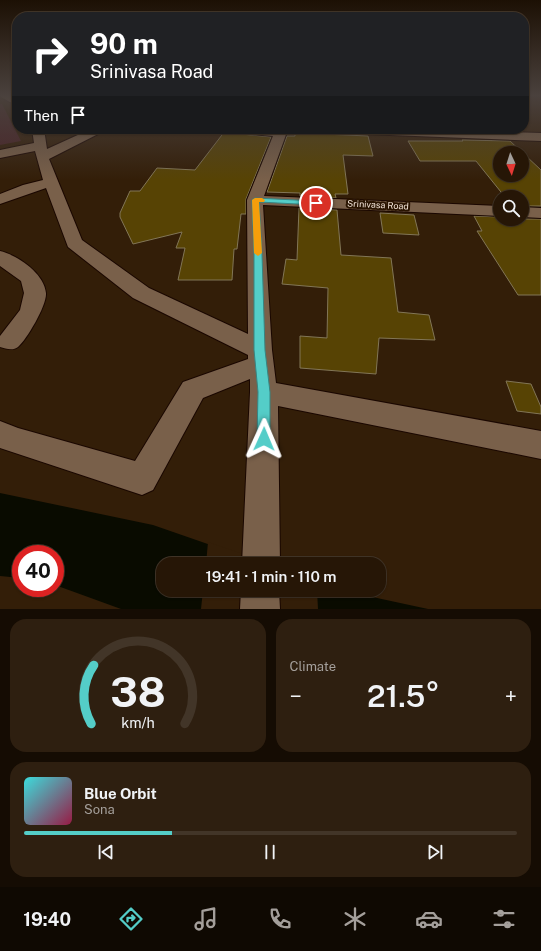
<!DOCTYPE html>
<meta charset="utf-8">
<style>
:root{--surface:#261606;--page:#2e1f10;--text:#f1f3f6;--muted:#a49f9b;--line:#423528;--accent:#54cdc8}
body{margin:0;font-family:"Public Sans",sans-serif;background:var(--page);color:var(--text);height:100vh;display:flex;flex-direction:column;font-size:15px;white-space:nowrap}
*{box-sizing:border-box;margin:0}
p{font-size:13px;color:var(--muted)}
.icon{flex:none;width:22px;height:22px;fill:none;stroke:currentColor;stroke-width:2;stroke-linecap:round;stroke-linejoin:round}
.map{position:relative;height:609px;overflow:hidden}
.sheet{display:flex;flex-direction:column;gap:10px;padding:10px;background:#150c03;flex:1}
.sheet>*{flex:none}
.hud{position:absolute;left:12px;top:12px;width:517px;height:122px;border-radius:16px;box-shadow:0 1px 3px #0004,0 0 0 1px var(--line);background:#202124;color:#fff;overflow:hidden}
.needle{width:26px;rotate:176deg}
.controls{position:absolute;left:493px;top:146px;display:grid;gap:8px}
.controls a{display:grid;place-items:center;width:36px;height:36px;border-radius:50%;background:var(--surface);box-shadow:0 1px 3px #0004,0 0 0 1px var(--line);font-size:20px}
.speed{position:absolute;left:12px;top:545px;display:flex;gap:8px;font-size:20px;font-weight:700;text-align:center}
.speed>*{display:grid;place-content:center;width:52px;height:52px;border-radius:50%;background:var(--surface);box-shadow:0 1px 3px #0004,0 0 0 1px var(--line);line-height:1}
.speed .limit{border:6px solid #d22;background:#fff;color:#111}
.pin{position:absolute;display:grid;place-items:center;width:34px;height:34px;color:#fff;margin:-17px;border:2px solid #fff;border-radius:50%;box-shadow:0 1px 4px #0007}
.me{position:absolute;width:44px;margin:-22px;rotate:1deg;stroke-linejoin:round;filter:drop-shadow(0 0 3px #0008)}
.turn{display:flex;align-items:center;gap:14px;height:84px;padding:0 12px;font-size:18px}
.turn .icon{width:52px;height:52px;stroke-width:2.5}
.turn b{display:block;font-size:28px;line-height:34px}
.then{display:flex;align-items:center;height:38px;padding:0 12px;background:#0003;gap:8px;font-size:15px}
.big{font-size:30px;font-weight:600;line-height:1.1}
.sheet .card{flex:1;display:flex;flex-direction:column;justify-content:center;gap:6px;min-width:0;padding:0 14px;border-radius:16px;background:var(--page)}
.sheet .dial{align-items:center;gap:0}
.dial svg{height:104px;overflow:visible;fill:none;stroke:var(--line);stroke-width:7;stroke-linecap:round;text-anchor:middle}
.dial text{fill:var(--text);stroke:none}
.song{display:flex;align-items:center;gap:12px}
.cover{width:48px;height:48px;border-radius:6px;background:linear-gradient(135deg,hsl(180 70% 55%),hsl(340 70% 35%))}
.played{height:4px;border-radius:2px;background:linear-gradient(90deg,var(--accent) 30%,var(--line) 30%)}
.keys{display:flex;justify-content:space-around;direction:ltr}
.heat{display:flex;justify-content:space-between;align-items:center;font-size:22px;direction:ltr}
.sheet .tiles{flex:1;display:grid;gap:10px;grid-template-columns:1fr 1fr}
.card:last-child{grid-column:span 2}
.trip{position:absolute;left:156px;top:557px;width:230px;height:40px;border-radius:16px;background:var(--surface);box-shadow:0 1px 3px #0004,0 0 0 1px var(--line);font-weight:600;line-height:40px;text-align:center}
.dock{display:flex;height:64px;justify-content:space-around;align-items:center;background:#0f0902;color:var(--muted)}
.dock .icon{width:28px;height:28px}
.dock .active{color:var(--accent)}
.dock b{font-size:18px;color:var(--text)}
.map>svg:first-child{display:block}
</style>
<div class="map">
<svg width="541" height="609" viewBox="0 0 541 609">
<rect width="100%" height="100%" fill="#331e08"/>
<path fill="#492227" d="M0 104H2L21 141 0 145Z"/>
<path fill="#090b00" d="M0 493 153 525 265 564H163V590H340L428 609H121L55 585V554H21V578L0 576Z"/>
<path fill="#331e08" d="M208 542 266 562 267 564H206Z
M203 590H317L318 609H201Z"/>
<path fill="#574304" stroke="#827657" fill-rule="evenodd" d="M225 131 231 133 271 137 246 199V214H241L237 249H234L232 280H178L185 248H176L182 232 133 244 120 217V213L130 191H140L157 168 195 170Z
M295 131 323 134 368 136 373 156 343 155 348 194H335L336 198 300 196V193L267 192 287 136H295Z
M462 140 510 141 541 170V206H522V197H505L476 161H420L408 141H463ZM500 153H522V175H500Z
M299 208 337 210 341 255 391 258 398 312 429 315 435 340 379 338 376 374 300 368V336L327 338 328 288 282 284 286 259 297 260Z
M380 213 414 215 419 235 383 233Z
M474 216 500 217V219H541V295H518L477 231H482Z
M506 381 531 384 541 407V414L517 411Z"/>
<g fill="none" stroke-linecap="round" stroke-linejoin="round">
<g stroke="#1a0700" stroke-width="2">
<path id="minor" d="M0 95H11L17 99V106L1 97Z
M32 129H44L47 149 91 129H106L104 131 49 159 82 240 149 288 248 334 247 200 273 136 231 132 227 131 225 129H288L264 196 500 206V216L263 205 272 350 276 383 541 431V459L278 406 280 564H242L250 392V379L203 398 153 490 142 495 0 448V421L18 428 135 461 183 382 248 359V355L133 298 68 247 46 188 0 204V194L23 185 43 180 35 151 0 158V150L34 143Z
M308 129H415L541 133V141L314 132 310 131Z
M522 207 541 208V218L522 217Z
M0 251C17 255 44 273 46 293 47 305 27 339 18 347 13 351 6 349 0 347V336L20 310 24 293 21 281 0 266Z
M241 590H279L280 609H240Z"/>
</g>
<use href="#minor" fill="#79604a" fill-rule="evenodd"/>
</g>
<linearGradient id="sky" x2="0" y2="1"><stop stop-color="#1c1004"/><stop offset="0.53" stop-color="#4a413d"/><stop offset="1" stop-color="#4a413d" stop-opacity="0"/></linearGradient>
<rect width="541" height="180" fill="url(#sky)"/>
<path fill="#54cdc8" stroke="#378582" d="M255 198 316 201 320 203 316 205 259 202 262 254 265 350 270 392V439L268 443 264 444 259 443 257 439 258 392 254 350V254L252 200Z"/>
<path fill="#f59e0b" d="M262 198 265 200 264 202H259L262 253 258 256 254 253 252 200 255 198Z"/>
<g text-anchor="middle" stroke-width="4" stroke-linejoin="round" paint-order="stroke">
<g font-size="9" fill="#f3e4d8" stroke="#291401">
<text transform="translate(378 205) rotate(3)" y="3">Srinivasa Road</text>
</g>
</g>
</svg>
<div class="controls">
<a><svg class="needle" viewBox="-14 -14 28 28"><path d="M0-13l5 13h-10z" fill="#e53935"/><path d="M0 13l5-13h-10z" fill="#a49f9b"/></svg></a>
<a><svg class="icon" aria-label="search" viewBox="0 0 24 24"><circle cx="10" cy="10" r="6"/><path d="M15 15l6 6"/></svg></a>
</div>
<div class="speed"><div class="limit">40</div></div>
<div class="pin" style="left:316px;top:203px;background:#d93025"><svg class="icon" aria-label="arrive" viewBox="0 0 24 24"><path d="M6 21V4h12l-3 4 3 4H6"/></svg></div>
<svg class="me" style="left:264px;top:439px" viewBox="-20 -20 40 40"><path d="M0-17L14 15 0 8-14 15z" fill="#54cdc8" stroke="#fff" stroke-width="4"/></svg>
<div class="trip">19:41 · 1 min · 110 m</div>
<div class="hud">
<div class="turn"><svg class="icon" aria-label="right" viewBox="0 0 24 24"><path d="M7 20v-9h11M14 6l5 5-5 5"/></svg><div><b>90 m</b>Srinivasa Road</div></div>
<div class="then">Then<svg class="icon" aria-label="arrive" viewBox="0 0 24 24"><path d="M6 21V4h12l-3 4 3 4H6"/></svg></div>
</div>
</div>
<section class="sheet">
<div class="tiles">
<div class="card dial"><svg viewBox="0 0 100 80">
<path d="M14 69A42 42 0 1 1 86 69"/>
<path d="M14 69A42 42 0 0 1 16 24" stroke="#54cdc8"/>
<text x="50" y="56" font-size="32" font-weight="700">38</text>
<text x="50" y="72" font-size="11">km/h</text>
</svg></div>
<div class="card"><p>Climate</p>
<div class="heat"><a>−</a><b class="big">21.5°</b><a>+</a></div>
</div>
<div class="card">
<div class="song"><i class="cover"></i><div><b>Blue Orbit</b><p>Sona</p></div></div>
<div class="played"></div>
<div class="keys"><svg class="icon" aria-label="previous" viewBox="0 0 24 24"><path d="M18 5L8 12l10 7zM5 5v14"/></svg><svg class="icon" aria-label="pause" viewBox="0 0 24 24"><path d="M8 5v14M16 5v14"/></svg><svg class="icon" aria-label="next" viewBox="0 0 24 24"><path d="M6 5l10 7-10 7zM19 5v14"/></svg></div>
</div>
</div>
</section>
<nav class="dock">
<b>19:40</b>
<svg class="icon active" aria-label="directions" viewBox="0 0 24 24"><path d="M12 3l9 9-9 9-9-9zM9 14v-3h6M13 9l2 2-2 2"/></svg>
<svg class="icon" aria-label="music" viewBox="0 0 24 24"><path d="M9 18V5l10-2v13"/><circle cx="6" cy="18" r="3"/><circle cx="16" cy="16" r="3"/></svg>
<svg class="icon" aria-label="phone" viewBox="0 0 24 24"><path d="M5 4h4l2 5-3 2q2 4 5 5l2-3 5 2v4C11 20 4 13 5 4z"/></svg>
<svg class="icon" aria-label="climate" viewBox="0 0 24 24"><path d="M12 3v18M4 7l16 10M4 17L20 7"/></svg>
<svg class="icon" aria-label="car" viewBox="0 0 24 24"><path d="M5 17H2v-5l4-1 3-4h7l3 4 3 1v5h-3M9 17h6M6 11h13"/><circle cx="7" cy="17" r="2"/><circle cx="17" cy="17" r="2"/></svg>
<svg class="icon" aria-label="filters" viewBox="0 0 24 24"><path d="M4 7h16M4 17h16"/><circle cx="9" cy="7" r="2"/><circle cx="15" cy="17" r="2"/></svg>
</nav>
